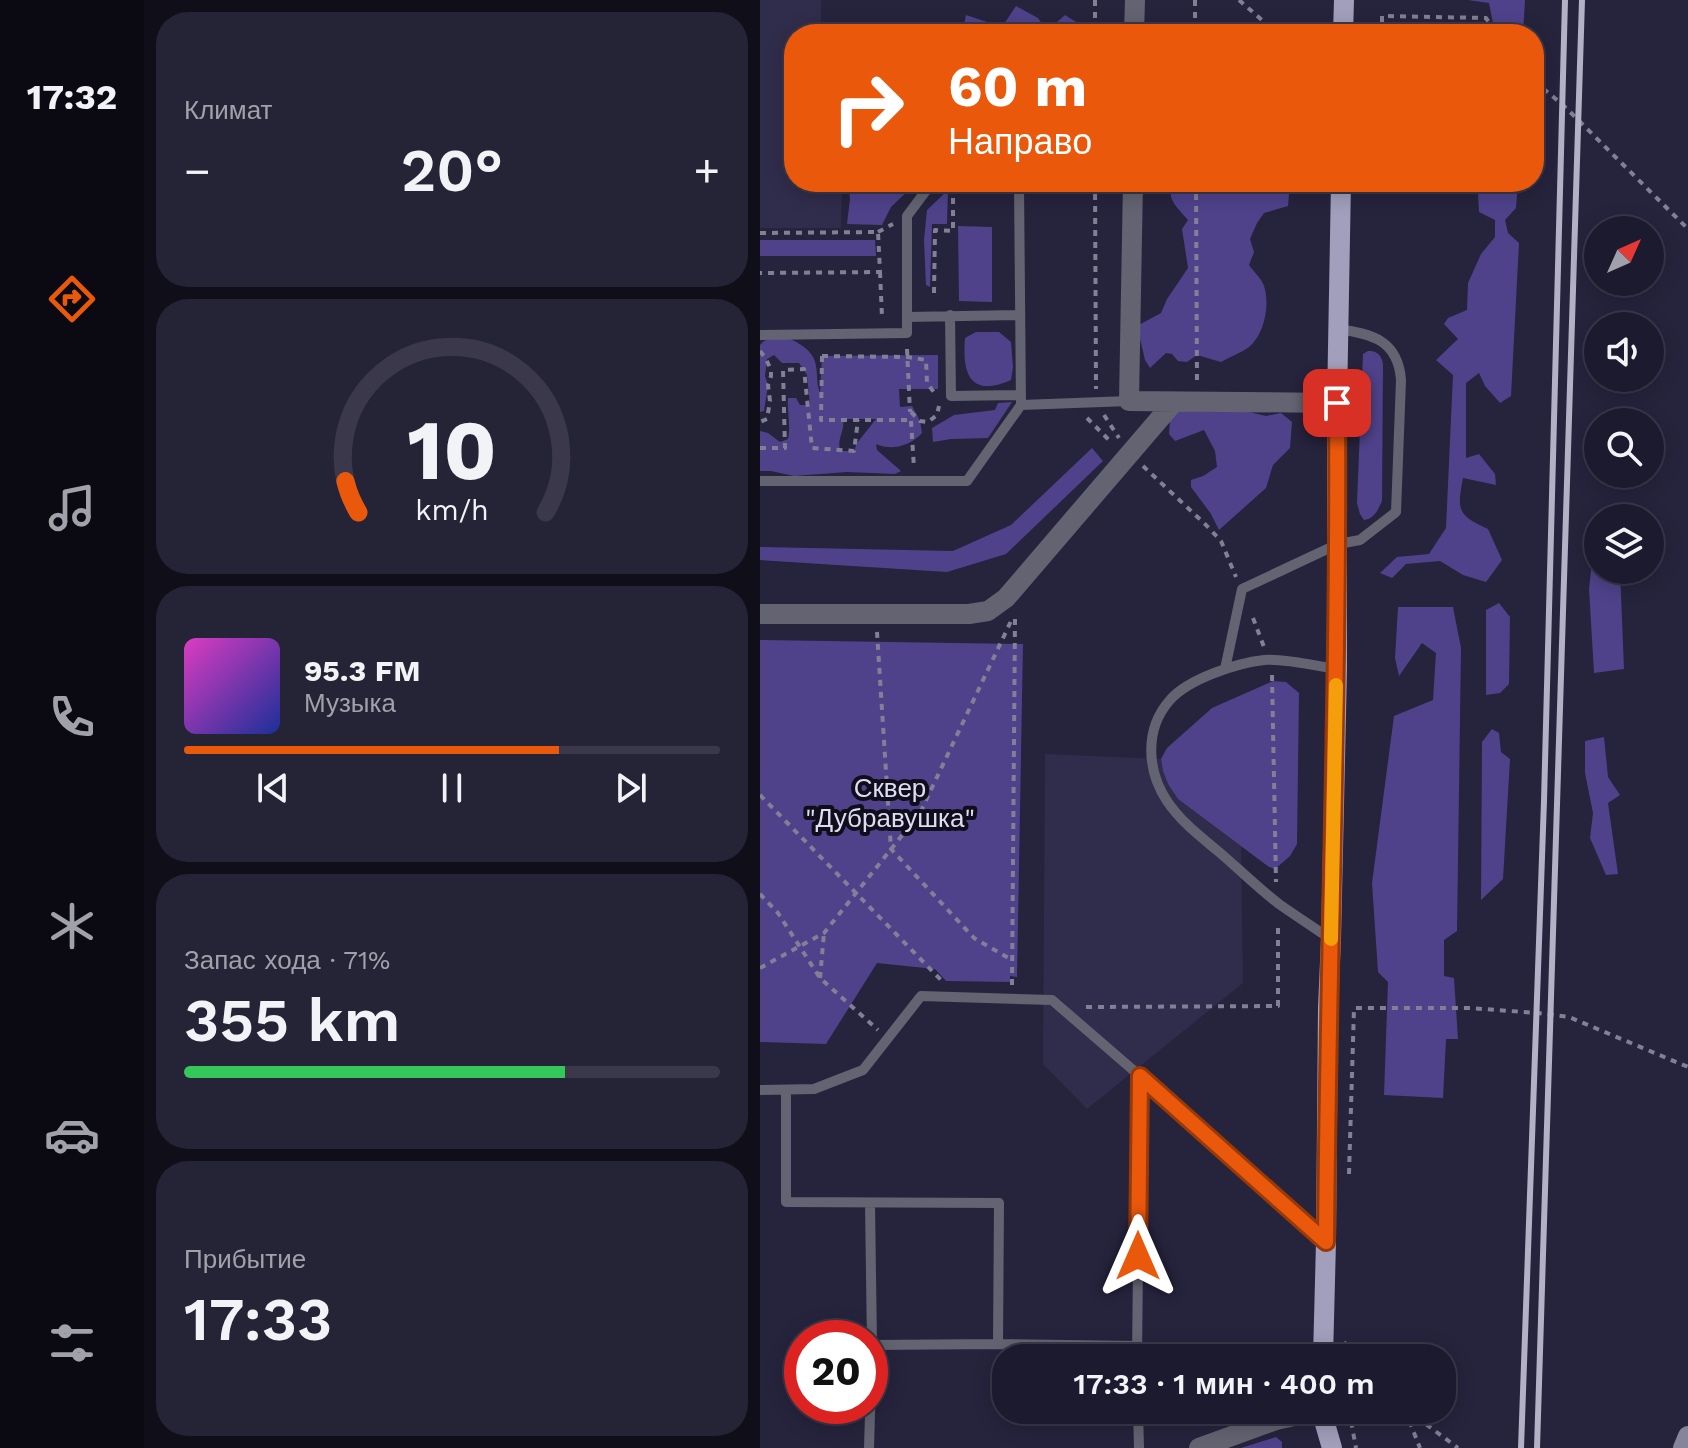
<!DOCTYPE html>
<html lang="ru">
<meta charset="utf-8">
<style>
:root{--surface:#1c1a2e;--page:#252336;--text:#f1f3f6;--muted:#a0a1aa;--line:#3a384a;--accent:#ea580c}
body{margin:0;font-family:"Work Sans",sans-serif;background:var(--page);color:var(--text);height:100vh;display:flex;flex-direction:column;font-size:30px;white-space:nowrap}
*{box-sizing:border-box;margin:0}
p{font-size:26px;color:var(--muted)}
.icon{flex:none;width:44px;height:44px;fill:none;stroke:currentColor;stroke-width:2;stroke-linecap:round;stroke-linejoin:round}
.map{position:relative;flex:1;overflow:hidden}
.panel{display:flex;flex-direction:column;gap:12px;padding:12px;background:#0f0e19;width:616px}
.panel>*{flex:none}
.top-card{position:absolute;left:24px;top:24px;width:760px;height:168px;border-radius:32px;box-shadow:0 4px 20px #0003,0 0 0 2px var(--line);background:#ea580c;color:#fff;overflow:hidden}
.needle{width:52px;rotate:45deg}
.fabs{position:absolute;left:824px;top:216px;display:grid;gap:16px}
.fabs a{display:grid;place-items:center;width:80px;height:80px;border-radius:50%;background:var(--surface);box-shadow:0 4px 20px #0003,0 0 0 2px var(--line);font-size:40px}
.speed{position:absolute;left:24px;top:1320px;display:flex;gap:16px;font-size:40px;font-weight:700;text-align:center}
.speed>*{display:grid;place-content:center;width:104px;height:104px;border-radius:50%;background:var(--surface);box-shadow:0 4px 20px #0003,0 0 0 2px var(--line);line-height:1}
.speed .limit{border:12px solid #d22;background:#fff;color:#111}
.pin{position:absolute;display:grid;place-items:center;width:68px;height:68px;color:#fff;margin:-34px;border-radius:16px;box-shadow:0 4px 12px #0006}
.me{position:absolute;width:88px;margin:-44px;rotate:0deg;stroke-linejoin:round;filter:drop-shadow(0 0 6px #0008)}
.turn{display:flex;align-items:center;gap:28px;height:168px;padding:0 32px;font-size:36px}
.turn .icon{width:104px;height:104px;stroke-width:2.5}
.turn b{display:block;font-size:56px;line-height:68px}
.big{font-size:60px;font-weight:600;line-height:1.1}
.panel .card{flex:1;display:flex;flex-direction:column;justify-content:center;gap:12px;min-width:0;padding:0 28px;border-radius:32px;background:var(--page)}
.panel .dial{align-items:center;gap:0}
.dial svg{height:208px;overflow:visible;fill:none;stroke:var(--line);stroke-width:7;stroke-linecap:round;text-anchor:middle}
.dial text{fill:var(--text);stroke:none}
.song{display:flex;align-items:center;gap:24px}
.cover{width:96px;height:96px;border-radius:12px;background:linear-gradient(135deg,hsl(310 70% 55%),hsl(230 70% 35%))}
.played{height:8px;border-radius:4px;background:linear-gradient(90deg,var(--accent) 70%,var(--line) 70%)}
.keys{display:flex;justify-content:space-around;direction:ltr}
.heat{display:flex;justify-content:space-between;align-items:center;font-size:44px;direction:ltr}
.charge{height:12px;border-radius:6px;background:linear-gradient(90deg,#34c759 71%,var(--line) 0)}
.trip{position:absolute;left:232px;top:1344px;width:464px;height:80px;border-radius:32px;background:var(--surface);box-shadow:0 4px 20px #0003,0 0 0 2px var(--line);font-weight:600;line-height:80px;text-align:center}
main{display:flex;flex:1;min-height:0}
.menu{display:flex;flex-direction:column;width:144px;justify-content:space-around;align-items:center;background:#0b0a12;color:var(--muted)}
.menu .icon{width:56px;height:56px}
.menu .active{color:var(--accent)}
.menu b{font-size:36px;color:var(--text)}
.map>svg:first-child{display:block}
</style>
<main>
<nav class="menu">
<b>17:32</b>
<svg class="icon active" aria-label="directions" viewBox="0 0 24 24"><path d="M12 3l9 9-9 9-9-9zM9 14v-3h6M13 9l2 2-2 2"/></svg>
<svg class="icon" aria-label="music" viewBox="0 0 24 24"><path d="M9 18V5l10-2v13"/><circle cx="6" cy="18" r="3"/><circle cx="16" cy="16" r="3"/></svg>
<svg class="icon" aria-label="phone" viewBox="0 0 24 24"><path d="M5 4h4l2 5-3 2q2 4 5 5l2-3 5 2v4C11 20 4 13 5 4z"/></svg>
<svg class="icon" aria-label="climate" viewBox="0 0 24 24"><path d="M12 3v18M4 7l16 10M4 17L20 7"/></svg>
<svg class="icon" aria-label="car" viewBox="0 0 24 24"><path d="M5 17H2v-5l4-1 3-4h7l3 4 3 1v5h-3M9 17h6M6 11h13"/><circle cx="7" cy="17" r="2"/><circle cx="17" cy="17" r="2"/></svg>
<svg class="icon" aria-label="filters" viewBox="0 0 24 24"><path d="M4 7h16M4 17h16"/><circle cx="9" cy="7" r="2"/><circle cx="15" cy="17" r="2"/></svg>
</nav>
<section class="panel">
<div class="card"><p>Климат</p>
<div class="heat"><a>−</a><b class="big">20°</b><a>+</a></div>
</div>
<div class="card dial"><svg viewBox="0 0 100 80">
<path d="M14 69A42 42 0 1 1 86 69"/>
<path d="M14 69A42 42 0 0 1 9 57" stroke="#ea580c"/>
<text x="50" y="56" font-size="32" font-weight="700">10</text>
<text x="50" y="72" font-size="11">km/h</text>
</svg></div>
<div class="card">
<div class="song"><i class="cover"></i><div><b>95.3 FM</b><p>Музыка</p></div></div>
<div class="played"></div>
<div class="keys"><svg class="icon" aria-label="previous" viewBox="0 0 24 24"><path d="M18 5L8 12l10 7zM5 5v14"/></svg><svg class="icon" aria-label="pause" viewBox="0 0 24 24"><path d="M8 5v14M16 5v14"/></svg><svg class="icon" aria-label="next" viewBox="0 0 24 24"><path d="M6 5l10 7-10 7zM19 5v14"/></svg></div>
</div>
<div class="card"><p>Запас хода · 71%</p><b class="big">355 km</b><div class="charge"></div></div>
<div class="card"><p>Прибытие</p><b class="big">17:33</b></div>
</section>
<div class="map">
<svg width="928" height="1448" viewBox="0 0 928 1448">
<rect width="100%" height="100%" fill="#26233d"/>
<path fill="#302c4b" d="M0 0H61V34H34V182H82L81 228H0Z
M285 754 401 759 403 771 408 784 418 799 481 846 483 983 327 1109 283 1064Z"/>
<path fill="#4f428b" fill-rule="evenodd" d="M708 0H765L763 34H735L729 3Z
M256 6 278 18 287 31 305 15 321 25V34H202L206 15 242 27Z
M88 182H153L152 187 131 207 122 225 87 224 90 199Z
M414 182H487L489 186 495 182H530L528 206 504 213 497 223 490 239 494 252 489 265C494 272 502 279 504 286 510 304 505 334 489 347 481 353 469 357 461 362L437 355 427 362 418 361 412 354 406 353 390 368 385 360 377 326 401 313 407 299 428 268 422 229 428 220C418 208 404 198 414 182Z
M723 182H758L756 208 745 220 748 233 759 243 751 396 740 403 725 386 719 373 706 383V458L719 454 735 474 736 485 703 478C697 510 697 515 728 529L742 560 726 582 703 575 680 561 646 564 632 578 620 573 637 557 669 554 686 528 693 375 676 360 698 339 684 324 688 318 707 310 708 283 721 254 735 237V220L719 212 718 194Z
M188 190 187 224H172L170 287 166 285 164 240 167 210Z
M198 226 232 227V302L199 301Z
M115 240 116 256H0V240Z
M216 332H239L251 342 253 367 251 380C210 398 202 374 205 338Z
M23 335C36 342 54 349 56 366 58 378 56 381 60 393L62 356 178 355V389H139L140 407 152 406 160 421 162 433C150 446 132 451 116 444L117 450 141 471 135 474 87 472 34 476 11 471H0V431L8 433 20 442 28 439C31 425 27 413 28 398H36L40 405H50L47 375 39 363H22L14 355 7 359 5 376 8 385 4 411 0 412V345L4 341ZM83 419H116L97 443 94 451H80C77 437 85 432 83 419Z
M608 351C617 350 622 356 623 364L622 501C618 510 614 519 604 520L600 514 597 503 603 354Z
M252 402 228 438 191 439 173 442 172 428 194 415 235 410 238 403Z
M414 408 489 412 506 416 521 413 532 422 530 448 513 465 506 488 459 530 451 514 431 487V480L443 476 457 467 455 451 444 430 415 441 409 434 410 421Z
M332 448 343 461 246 554 187 572 0 560V547L193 551 251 525Z
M834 545 838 546V570H860L864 669 834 673 829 589Z
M739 603 750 617 749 684 740 693 726 695V610Z
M638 607H693L701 648 697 931 684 940V976L694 978 698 1039H686L683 1098 624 1095 628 982 618 972 612 883 634 716 673 700 676 653 662 643 639 676 635 658Z
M0 640 263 644 257 977 250 976V982L186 981 175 969 117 963 66 1044 0 1042Z
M513 681 526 682 539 693 537 844 530 856 515 869 509 867 418 799 408 784 403 771 401 759 407 748 452 708Z
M732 729 739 733 741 752 750 759 743 879 721 900 722 742Z
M844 737 848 777 860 795 848 803 858 874 846 875 830 838 833 813 825 773V741Z
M516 1437 522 1442V1448H481Z"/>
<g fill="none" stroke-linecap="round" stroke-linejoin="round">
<path stroke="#828096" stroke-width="4" stroke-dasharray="6 6" stroke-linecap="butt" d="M335 0V34
M435 0V34
M479 0 518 34
M622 34V16L726 18 737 34
M774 81 803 105 928 229
M335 182 336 389
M436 182 437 384
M624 182V185
M118 232 133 224
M0 233 118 232 120 272 0 273
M120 272 122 317
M174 293 175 230 193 231V198
M147 349 150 412
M0 351 6 359 11 370V376L8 385 10 401 7 419 0 422
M62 356 148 357 166 360 167 383 176 395
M62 356 61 420H151
M151 412 160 421 168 422 177 415 179 406
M344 415 359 438
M327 418 352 443
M151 421 154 468
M0 448H25L23 370 44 369 52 448 94 451 98 420
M383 466 445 524 461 541 476 577
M493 618 504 647
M117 632 131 849 214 938 252 960
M512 675 516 882
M0 795 183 982
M0 894 18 913 60 978 118 1030
M0 968 64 933 160 813 252 619
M60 978 64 933
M252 985 255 618
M326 1007 518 1006V923
M589 1174 594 1008H710L777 1013 809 1017 928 1067
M584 1342 598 1358
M589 1410 596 1448
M645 1410 660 1448
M647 1410 698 1448"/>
<path stroke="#646371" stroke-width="10" d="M190 315 191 396 261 395
M147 317 260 315
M0 335 147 333V216L171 184H259L261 405 207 481H0
M261 405 369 401
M465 669 482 589 578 544 600 540 636 512 641 380C638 340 612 334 578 329
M569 938C553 927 536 916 519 904 498 888 479 869 459 852 441 837 421 822 407 801 387 771 384 729 410 700 428 679 477 663 504 660 522 658 557 666 577 669
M0 1090 54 1089 103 1070 161 996 292 1000 380 1076 564 1241
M26 1090V1202L239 1203 238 1344 377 1346
M112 1345 238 1344
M377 1358 380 1076
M378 1410 379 1448
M109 1448 112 1345 110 1203"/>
<path stroke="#646371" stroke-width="20" d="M374 34 375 0
M373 182 369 401 577 403
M0 614H209L228 611 246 598 414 402
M439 1448 516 1420 561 1410"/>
<path stroke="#87859b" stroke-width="20" d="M923 1448 928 1436"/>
<path stroke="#a19fbb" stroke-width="20" d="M583 34 584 0
M563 1358 566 1242 568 1008 571 939 577 669V403L581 182
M561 1410 572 1448"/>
<path stroke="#b2b1c5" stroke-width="6" d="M761 1448 784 801 805 0
M777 1448 822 0"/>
</g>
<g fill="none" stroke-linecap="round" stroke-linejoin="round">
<g stroke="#983908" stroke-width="20">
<path id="route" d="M378 1256 380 1076 566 1242C568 963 579 683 577 403"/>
</g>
<use href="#route" stroke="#ea580c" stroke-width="14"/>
<path stroke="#f59e0b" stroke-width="14" d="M571 939 576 685"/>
</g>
<g text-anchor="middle" stroke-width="8" stroke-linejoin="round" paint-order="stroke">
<g font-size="26" fill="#dddcf2" stroke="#100e1a">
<text x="130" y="797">Сквер<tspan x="130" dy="30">"Дубравушка"</tspan></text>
</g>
</g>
</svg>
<div class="fabs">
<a><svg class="needle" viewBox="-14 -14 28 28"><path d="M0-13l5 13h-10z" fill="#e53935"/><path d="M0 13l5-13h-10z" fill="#a0a1aa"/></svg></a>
<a><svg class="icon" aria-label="sound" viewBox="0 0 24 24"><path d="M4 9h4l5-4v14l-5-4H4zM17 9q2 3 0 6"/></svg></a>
<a><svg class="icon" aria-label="search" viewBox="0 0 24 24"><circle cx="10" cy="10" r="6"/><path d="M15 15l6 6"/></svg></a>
<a><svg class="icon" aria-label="layers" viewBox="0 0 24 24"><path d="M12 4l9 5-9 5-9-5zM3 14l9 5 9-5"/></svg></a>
</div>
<div class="speed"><div class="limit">20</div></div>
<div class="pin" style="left:577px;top:403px;background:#d93025"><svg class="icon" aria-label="arrive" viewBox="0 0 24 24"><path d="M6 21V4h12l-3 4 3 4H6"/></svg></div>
<svg class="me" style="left:378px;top:1256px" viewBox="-20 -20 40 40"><path d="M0-17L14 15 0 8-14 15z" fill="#ea580c" stroke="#fff" stroke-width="4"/></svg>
<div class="trip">17:33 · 1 мин · 400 m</div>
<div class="top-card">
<div class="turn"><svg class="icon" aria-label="right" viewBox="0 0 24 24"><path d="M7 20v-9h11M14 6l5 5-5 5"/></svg><div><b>60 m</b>Направо</div></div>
</div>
</div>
</main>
